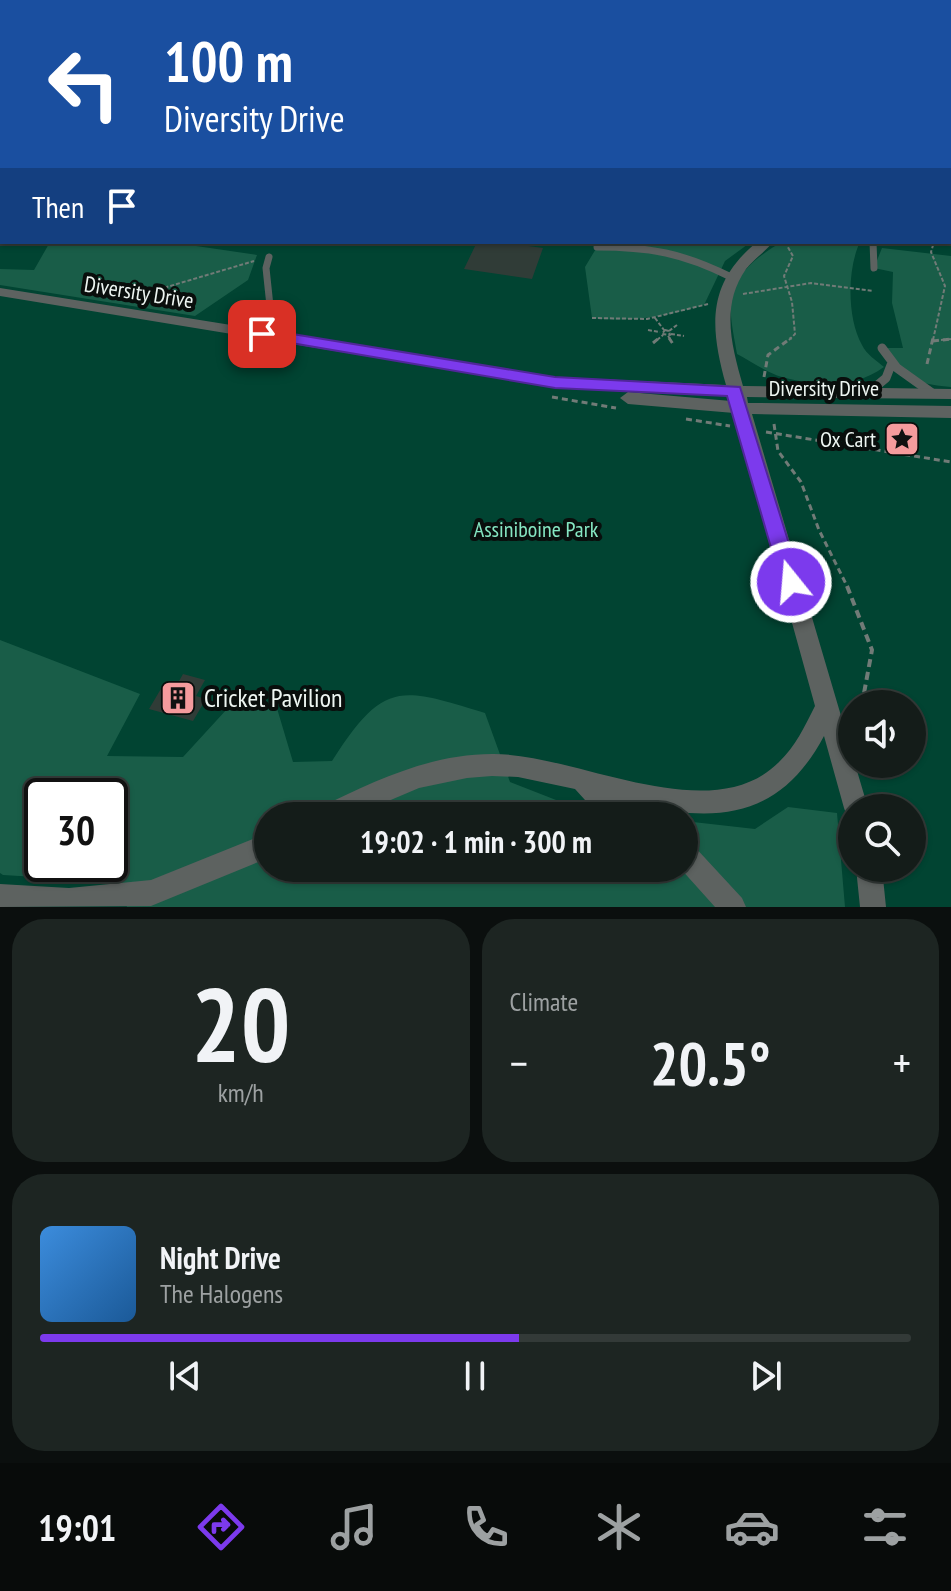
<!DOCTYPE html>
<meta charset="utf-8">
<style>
:root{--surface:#141c19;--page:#1d2522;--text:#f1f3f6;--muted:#9da1a2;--line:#333a38;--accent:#7c3aed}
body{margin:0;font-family:"PT Sans Narrow",sans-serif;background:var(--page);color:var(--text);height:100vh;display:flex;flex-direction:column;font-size:30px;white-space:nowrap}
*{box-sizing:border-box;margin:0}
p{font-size:26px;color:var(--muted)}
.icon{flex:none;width:44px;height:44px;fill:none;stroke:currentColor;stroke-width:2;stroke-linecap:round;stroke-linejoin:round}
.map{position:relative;height:907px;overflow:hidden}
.details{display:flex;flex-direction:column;gap:12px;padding:12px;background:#0b0f0e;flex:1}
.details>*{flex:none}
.hud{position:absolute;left:0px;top:0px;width:952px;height:244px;box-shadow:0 2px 6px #0004,0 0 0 2px var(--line);background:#1a4fa0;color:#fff;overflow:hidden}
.tools{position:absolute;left:838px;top:690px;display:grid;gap:16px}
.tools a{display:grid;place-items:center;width:88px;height:88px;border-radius:50%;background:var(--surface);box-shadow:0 2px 6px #0004,0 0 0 2px var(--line);font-size:40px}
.speed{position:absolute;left:24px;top:778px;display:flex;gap:16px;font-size:40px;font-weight:700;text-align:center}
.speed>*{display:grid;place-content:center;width:104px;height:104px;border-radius:50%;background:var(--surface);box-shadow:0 2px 6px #0004,0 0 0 2px var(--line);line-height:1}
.speed .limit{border:4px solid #111;border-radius:12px;background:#fff;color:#111}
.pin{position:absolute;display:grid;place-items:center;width:68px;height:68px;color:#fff;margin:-34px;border-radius:16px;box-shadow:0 4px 12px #0006}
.me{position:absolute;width:88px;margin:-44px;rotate:343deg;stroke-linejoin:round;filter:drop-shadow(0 0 6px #0008)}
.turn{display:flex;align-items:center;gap:28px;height:168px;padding:0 32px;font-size:36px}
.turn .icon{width:104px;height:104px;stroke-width:2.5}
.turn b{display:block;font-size:56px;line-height:68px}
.then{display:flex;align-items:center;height:76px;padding:0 32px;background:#0003;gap:16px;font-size:30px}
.big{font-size:60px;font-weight:800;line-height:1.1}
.details .tile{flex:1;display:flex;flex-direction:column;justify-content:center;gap:12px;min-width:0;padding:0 28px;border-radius:32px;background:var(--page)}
.details .dial{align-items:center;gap:0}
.dial b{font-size:104px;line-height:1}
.song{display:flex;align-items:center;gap:24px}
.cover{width:96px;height:96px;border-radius:12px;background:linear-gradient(135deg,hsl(210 70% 55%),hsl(210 70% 35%))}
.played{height:8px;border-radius:4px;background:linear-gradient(90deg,var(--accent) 55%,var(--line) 55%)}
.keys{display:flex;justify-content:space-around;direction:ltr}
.heat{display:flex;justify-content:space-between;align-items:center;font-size:44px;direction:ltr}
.details .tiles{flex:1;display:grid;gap:12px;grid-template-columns:1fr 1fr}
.tile:last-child{grid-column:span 2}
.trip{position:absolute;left:254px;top:802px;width:444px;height:80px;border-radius:40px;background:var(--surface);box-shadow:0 2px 6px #0004,0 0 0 2px var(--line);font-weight:800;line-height:80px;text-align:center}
.tab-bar{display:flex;height:128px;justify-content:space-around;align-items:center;background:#080b0a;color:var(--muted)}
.tab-bar .icon{width:56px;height:56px}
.tab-bar .active{color:var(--accent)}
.tab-bar b{font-size:36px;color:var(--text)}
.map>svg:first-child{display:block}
</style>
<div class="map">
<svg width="951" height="907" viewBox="0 0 951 907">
<rect width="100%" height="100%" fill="#1a2621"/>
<path fill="#014432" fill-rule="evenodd" d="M0 0H951V907H0ZM2 2H950V242H2ZM852 704H912V764H852ZM42 796H110V864H42ZM852 808H912V868H852ZM268 816H684V868H268Z"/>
<path fill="#195d48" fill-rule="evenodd" d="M50 242H169L257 255 248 280 195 316 0 285V269L34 270Z
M642 242H751L725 261 704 305C666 316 632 323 592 318L585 267 597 247H637Z
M782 242H860C847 269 847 318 862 345 866 354 877 361 884 367 854 389 816 386 782 377 767 373 751 361 737 354 734 335 727 309 733 290 739 270 764 252 782 242Z
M882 248 951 256V387C910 383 908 378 882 348H903L892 303 893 272 874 268Z
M0 640 140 694 107 756 183 757 227 709 276 705 293 762 332 761C384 680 399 687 485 713L510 782 597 816H268V868H684V835L693 822 755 829 788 807 837 813 845 907H127L120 882 3 875 0 873ZM42 796H110V864H42Z"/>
<path fill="#303c37" d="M477 242H499L543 248 532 279 464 269Z
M183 674 205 680 196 696 206 699 193 721 149 709 162 687 174 690Z"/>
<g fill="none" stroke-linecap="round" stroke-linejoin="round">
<path stroke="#717b77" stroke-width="2" stroke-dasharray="4 2" stroke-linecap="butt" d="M759 0 762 2
M21 2 28 0
M202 2 205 0
M682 2 690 0
M766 2 777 0
M866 2 875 0
M785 242 793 256 784 276 792 302 795 334 789 340
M743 294 811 283 873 291
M130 298 254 261
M592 318 647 319 708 304
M655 318 664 330
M648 330 660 332
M665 330 669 331 670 335 662 334Z
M669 331 677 325
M671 334 684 336
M668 336 671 340
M657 340 663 335
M933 340 945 286 931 252 934 242
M941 340 951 339"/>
<path stroke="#717b77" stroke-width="3" stroke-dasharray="6 4" stroke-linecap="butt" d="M669 338 673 344
M933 341 951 339
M653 343 659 338
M927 364 933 338
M764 377 768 355 791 338
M552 397 616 408
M686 419 730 426
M774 424 778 451 801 482 819 530 848 588
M766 432 951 462"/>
<path stroke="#717b77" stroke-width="4" stroke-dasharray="8 5" stroke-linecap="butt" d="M847 586 872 650 862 704"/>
<path stroke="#5d6260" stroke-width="7" d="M873 242 874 268
M597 247C650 247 683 253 731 277
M262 334 270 306 266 268 269 257"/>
<path stroke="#5d6260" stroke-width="9" d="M882 348 897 368 932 393
M868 393 886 378 891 365"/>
<path fill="#5d6260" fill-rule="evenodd" d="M0 67H2V74H0Z
M0 202H2L0 213Z
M757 242H773C765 252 754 259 746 269 720 306 732 347 743 386L951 389V399L747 397 748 403H758L951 406V418L752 414 852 753V764H855L868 808H852V818L847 816 844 808 824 736C782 815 722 824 640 805L647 816H612L585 800 575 789 518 777 492 776 467 778 419 788 353 816H316L319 808C373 781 431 754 492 754 576 753 710 831 779 762 795 747 805 726 815 706L734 413 628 404 620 398 628 392 731 401 730 396 555 387 0 296V288L555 377 726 385C710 327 706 284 757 242Z
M268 833V858L151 906 0 907V884L69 888 151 880Z
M684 841 693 845 742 898 746 907H715L680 868H684Z
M856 868H882L886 907H860Z"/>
</g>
<path fill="#7c3aed" stroke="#51269a" stroke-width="2" d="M262 329 555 377 740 387 801 582 798 588H784L781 582 727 396 555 388 256 337 254 334Z"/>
<defs>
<g id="sight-square" transform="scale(1.8)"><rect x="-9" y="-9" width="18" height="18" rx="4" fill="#f59b9d" stroke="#090e0c"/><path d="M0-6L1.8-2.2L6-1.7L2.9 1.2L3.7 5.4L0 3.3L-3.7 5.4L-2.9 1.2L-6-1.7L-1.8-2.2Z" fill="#111"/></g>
<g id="building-square" transform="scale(1.8)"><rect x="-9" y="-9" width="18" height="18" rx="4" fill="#f59b9d" stroke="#090e0c"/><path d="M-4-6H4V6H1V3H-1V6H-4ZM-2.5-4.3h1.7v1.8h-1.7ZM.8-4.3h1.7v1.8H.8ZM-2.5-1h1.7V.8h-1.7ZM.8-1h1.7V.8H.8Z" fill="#111"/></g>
</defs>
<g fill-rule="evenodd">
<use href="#sight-square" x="902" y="439"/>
<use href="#building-square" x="178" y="698"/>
</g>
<g text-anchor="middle" stroke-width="8" stroke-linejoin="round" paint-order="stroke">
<g font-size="22" fill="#eef6f2" stroke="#090e0c">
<text transform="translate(139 292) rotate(9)" y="8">Diversity Drive</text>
<text x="824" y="396">Diversity Drive</text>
</g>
<g font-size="22" fill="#eef6f2" stroke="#090e0c" text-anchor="end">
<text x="876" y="447">Ox Cart</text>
</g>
<g font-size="22" fill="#86e7c3" stroke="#090e0c">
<text x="536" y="537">Assiniboine Park</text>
</g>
<g font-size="26" fill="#eef6f2" stroke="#090e0c" text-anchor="start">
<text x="204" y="707">Cricket Pavilion</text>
</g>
</g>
</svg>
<div class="tools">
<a><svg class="icon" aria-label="sound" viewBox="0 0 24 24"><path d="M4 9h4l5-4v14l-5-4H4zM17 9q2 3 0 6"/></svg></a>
<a><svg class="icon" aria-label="search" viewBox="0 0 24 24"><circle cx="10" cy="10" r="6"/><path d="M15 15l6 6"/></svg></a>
</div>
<div class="speed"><div class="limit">30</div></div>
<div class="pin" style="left:262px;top:334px;background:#d93025"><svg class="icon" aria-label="arrive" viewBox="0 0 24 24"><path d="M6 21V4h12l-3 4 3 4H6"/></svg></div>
<svg class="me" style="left:791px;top:582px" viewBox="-20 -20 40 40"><circle r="17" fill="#7c3aed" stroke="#fff" stroke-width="3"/><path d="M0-11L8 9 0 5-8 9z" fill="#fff"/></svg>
<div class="trip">19:02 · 1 min · 300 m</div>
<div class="hud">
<div class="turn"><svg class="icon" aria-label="left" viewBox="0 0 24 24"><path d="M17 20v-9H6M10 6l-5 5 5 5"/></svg><div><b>100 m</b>Diversity Drive</div></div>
<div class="then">Then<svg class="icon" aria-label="arrive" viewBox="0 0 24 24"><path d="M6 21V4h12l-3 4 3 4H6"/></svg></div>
</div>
</div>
<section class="details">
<div class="tiles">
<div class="tile dial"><b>20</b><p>km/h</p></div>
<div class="tile"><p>Climate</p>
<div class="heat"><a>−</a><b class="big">20.5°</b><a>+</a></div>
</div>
<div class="tile">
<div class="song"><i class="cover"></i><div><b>Night Drive</b><p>The Halogens</p></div></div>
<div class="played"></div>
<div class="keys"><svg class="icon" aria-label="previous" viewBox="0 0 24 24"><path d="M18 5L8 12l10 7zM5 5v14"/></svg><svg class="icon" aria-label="pause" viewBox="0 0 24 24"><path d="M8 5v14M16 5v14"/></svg><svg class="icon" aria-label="next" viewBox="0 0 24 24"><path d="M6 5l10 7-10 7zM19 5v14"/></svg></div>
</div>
</div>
</section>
<nav class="tab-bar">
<b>19:01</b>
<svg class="icon active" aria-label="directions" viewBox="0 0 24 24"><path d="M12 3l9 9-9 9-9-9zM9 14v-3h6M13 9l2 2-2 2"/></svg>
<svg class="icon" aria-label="music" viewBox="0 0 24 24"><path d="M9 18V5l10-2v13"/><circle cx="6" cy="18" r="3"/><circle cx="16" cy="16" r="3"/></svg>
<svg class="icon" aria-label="phone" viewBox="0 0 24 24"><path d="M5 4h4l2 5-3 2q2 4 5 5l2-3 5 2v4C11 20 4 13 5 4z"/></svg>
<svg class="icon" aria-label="climate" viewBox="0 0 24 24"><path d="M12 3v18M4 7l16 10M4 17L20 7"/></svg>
<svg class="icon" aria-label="car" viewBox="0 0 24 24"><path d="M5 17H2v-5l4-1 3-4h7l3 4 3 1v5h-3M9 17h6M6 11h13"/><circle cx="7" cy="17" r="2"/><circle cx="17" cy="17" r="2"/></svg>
<svg class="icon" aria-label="filters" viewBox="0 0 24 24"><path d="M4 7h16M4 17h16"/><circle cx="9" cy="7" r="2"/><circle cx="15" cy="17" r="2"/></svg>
</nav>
